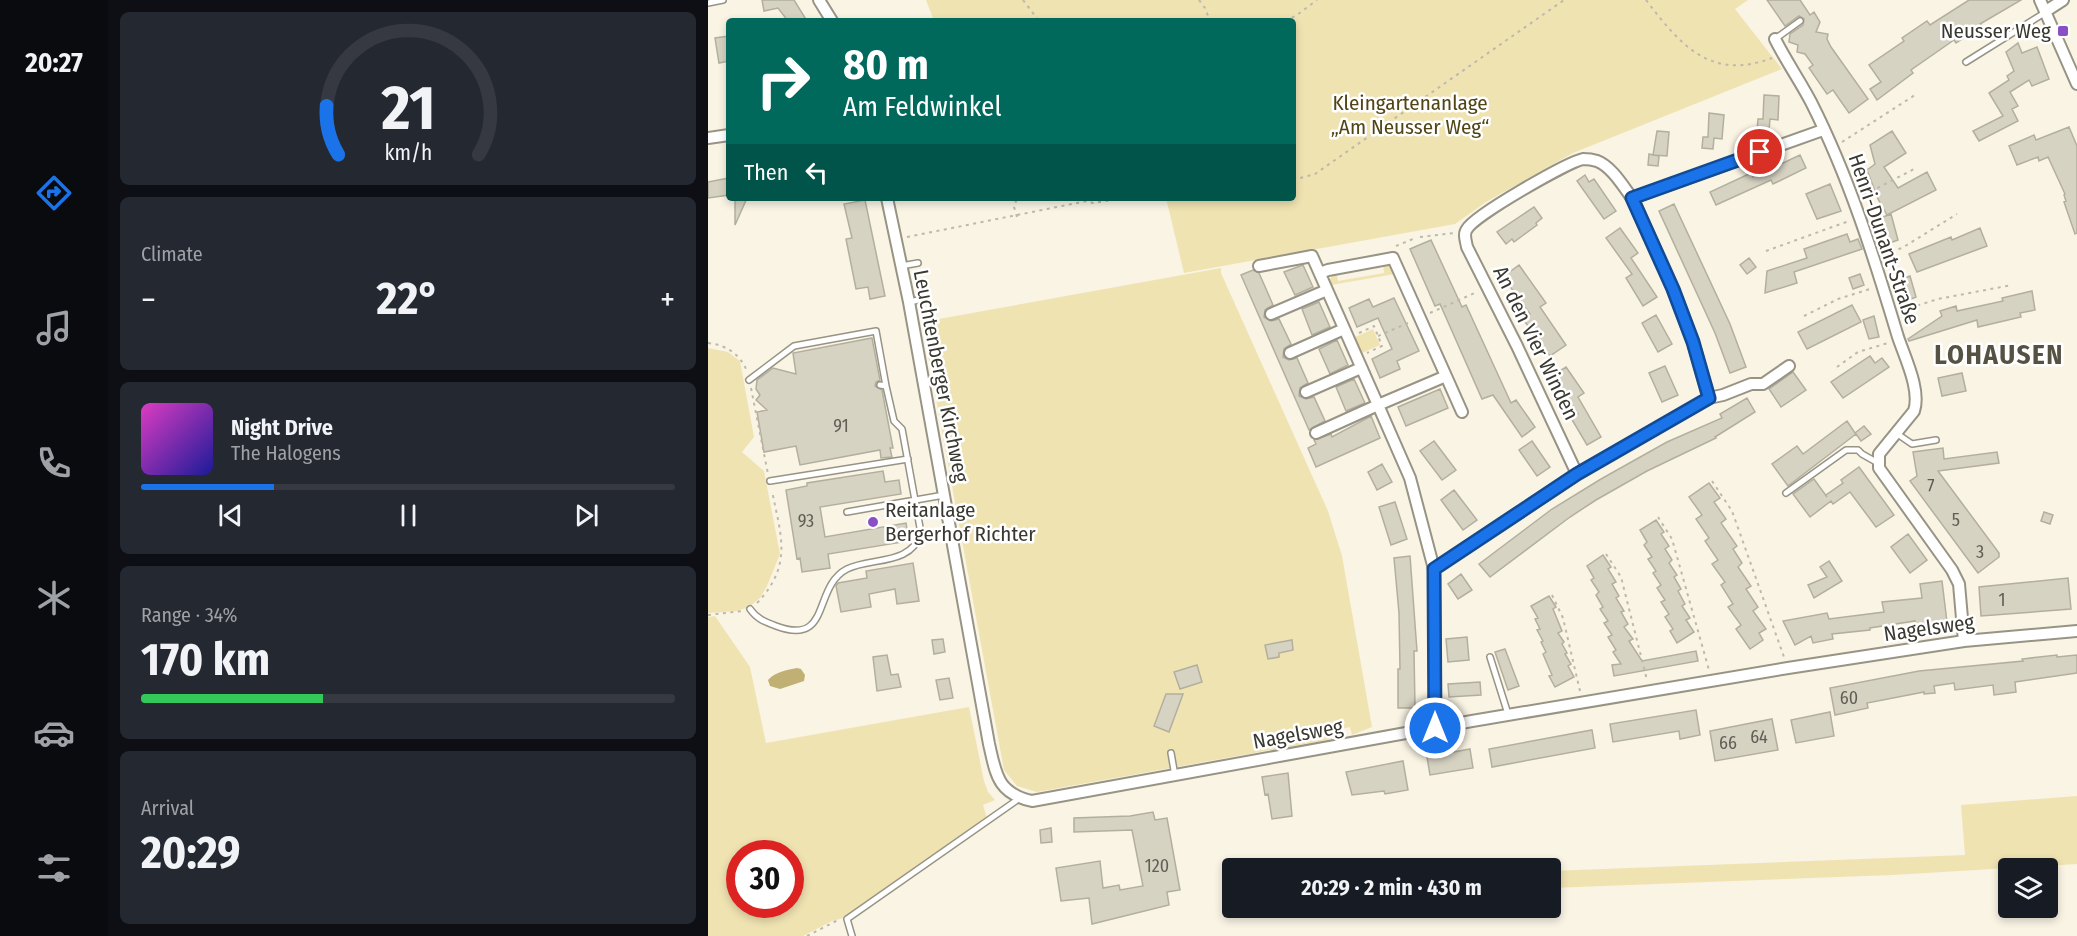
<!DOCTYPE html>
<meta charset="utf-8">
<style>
:root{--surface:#171b24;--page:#242831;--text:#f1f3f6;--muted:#9ea1a6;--line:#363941;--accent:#1a73e8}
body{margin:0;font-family:"Fira Sans Condensed",sans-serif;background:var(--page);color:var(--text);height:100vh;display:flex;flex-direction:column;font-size:22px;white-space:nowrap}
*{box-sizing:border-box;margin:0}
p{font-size:20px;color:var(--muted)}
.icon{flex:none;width:33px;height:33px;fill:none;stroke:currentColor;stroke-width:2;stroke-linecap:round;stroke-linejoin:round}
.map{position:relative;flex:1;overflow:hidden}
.panel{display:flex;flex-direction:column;gap:12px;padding:12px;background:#0d0f14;width:600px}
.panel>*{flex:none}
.hud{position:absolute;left:18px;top:18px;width:570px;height:183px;border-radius:6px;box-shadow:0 3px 9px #0003;background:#00695c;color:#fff;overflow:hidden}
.fabs{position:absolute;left:1290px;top:858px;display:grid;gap:12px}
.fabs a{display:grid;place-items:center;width:60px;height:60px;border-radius:6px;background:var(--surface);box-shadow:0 3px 9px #0003;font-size:30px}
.speed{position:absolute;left:18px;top:840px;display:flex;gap:12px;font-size:30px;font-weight:700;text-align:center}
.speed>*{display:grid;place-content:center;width:78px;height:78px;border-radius:50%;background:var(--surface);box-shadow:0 3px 9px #0003;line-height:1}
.speed .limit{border:9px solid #d22;background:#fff;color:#111}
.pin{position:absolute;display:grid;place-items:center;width:51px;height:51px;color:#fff;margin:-26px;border:3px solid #fff;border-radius:50%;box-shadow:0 2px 6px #0007}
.me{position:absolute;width:66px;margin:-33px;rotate:0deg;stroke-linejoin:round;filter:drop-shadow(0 0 4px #0008)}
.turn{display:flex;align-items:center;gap:21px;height:126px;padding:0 18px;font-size:27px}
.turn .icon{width:78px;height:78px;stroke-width:2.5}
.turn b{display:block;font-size:42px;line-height:51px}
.then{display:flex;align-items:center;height:57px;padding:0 18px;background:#0003;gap:12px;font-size:22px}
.big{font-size:45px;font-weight:700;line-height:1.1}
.panel .tile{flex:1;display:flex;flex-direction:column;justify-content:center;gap:9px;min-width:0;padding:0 21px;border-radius:9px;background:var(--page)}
.panel .dial{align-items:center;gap:0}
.dial svg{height:156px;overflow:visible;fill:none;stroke:var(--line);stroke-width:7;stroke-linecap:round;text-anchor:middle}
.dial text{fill:var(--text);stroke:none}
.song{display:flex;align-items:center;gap:18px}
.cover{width:72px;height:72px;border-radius:9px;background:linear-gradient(135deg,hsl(310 70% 55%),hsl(240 70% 35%))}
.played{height:6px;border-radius:3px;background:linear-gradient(90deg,var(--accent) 25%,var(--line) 25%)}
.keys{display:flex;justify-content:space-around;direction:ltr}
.heat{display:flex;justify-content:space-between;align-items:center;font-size:33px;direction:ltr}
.charge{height:9px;border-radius:4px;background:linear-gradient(90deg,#34c759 34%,var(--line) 0)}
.trip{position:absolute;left:514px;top:858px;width:339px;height:60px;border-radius:6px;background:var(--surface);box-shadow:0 3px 9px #0003;font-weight:700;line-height:60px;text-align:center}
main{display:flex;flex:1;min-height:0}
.menu{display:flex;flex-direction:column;width:108px;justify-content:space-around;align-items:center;background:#090b0e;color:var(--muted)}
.menu .icon{width:42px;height:42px}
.menu .on{color:var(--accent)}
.menu b{font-size:27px;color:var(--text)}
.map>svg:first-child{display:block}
</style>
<main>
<nav class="menu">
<b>20:27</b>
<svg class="icon on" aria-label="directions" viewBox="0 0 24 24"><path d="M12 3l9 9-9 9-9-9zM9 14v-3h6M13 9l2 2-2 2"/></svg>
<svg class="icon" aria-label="music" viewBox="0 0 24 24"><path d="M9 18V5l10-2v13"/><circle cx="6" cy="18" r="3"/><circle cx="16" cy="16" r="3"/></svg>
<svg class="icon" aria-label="phone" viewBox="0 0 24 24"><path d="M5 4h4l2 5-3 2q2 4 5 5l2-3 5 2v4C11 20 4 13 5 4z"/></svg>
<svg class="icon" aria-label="climate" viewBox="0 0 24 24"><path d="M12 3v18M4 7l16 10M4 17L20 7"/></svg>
<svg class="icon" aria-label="car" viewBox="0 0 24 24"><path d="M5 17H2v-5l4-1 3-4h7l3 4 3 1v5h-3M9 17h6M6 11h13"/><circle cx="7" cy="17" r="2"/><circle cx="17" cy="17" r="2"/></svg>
<svg class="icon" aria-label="filters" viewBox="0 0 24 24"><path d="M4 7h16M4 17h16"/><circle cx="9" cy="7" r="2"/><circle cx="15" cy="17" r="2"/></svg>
</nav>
<section class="panel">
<div class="tile dial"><svg viewBox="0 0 100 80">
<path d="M14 69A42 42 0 1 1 86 69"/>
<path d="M14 69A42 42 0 0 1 8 44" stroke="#1a73e8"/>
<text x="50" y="56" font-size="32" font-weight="700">21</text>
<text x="50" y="72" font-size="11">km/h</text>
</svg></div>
<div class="tile"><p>Climate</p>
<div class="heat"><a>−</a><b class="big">22°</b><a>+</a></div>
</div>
<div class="tile">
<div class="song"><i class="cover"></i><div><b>Night Drive</b><p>The Halogens</p></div></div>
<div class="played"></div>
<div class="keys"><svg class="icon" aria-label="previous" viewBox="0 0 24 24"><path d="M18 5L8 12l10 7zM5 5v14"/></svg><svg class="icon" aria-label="pause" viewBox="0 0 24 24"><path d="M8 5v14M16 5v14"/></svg><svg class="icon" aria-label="next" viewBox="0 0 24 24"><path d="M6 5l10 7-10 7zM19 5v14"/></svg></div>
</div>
<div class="tile"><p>Range · 34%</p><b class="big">170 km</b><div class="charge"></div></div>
<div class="tile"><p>Arrival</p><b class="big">20:29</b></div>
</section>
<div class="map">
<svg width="1369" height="936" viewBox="0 0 1369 936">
<rect width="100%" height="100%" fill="#f9f4e4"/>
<path fill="#f0e3b2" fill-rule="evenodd" d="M218 0H1040L1027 9 1074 69 865 153 778 202 747 224 476 273 458 198H585V21H226Z
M675 263 683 267 687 274 623 285 622 279 628 271 630 281 676 273Z
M513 268V273L620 511 634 556 664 727 644 735 642 727 623 731 624 739 329 792 309 786 296 770 214 322Z
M665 329 672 345 652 354 645 338Z
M0 348 20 352 32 361 46 437 34 452 56 471 72 554 59 586 52 598 41 607 29 611 0 613Z
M7 616 42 667 58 743 261 707 276 781 280 792 287 800 275 805 279 818 139 917 124 921 95 936H0V617ZM32 854H82V904H32Z
M1369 796V864L1185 875 843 888V871L1257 855 1253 805Z"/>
<path fill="#c1b074" d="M89 668 93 669 97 675 96 681 72 689 62 686 60 680C67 672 79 670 89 668Z"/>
<path fill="#d7d3c3" stroke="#b3af9f" stroke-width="1.5" d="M54 0H86L99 21H80L70 8 56 11Z
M1059 0H1092L1102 15 1106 12 1112 22 1108 32 1120 34 1119 39 1123 47 1160 99 1141 113 1125 90 1119 94 1101 68 1105 65 1097 54 1089 52 1090 45 1081 42 1082 34 1095 25 1096 19 1091 16 1077 26Z
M1261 0H1313L1272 24 1274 26 1248 43 1246 40 1203 70 1205 73 1169 100 1162 89 1173 82 1161 65 1196 41 1194 38 1219 21 1222 25Z
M21 36V61L11 63 7 38Z
M1310 43 1314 53 1329 47 1341 79 1324 86 1321 80 1302 92 1310 106 1304 109 1310 121 1271 141 1265 131 1295 116 1281 93 1301 80 1299 76 1306 71 1298 52Z
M1056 95 1071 96 1070 120 1062 119 1061 130H1049L1050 119H1055Z
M1001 113 1016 115 1014 139 1006 138 1005 149 994 148 995 137H1000Z
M1361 127 1369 146V233L1367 234 1356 202 1358 201 1356 195 1357 194 1340 157 1331 161 1330 157 1309 165 1301 146 1326 135 1328 140Z
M949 131 961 132 959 156 945 155Z
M1184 131 1198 153 1176 167 1190 188 1219 172 1228 190 1179 215 1170 199 1159 170 1167 164 1162 145Z
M941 154 951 156 950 166 940 165Z
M1092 155 1098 168 1065 184 1063 180 1008 205 1002 192 1043 173 1045 177Z
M877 175 881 182 886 179 908 211 896 219 869 181Z
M21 178V195L0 198V182Z
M1122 184 1133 211 1109 219 1098 194Z
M27 198H39L27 225Z
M157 200 177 296 162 299 160 287 148 289 138 239 144 238 136 204Z
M966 204 1022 324 1038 367 1022 373 1007 333 951 211Z
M826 207 834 218 828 223 829 225 806 242 804 239 798 244 789 232Z
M1183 214 1190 240 1179 244 1172 218Z
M912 228 930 253 923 258 949 297 935 306 918 278 924 274 898 238Z
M1272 228 1279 246 1209 272 1201 254 1243 237 1244 240Z
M1139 234 1142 242 1150 239 1154 249 1086 272 1089 283 1057 293 1059 271 1099 258 1096 249Z
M723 240 754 307 758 305 803 403 808 400 827 427 814 437 785 395 774 399 732 304 727 306 702 249Z
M1041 258 1048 267 1039 274 1032 265Z
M595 265 605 287 587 295 576 272Z
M811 265 838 303 832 307 858 345 842 356 815 319 822 314 795 277Z
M545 270 551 273 565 305 557 310 556 317 563 321 571 319 583 344 576 349 575 357 581 360 589 358 600 383 592 388 591 396 598 399 606 397 617 421 601 430 533 275Z
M1152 274 1156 285 1145 289 1141 278Z
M1202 276 1208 297 1198 301 1191 280Z
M1324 291 1327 310 1312 313 1313 317 1270 327 1269 320 1201 341 1200 339 1234 316 1232 311 1248 306 1249 311 1295 301 1294 298Z
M686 298 711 351 689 361 692 369 672 378 664 359 684 349 674 327 670 318 649 327 641 308 661 299 665 307Z
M611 302 622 327 604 335 594 309Z
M1144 305 1153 322 1099 349 1090 332Z
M948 315 964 344 950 352 934 323Z
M1166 316 1171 337 1161 339 1155 320Z
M164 338 172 380 168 382 167 386 174 390 185 448H182L184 457 173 458 172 450 92 465 88 446 56 452 49 412 59 410 48 400 52 395 48 389 49 380 65 368 88 374 85 353Z
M629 340 640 365 622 374 611 349Z
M1162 356 1167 363 1174 358 1181 367 1135 398 1123 382Z
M957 366 970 395 954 402 941 373Z
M858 367 876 393 870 397 893 437 879 445 863 418 870 414 844 376Z
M1085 372 1098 390 1073 407 1061 389Z
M1254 373 1258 391 1234 396 1230 378Z
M646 379 657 403 638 411 628 387Z
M732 389 740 408 698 426 690 407Z
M1039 398 1047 412 1007 437 1008 438 939 471 888 500 862 517 782 577 771 564 844 509 893 479 959 442 1014 418 1012 414Z
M663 416 672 438 608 467 600 448 608 444 606 440 623 434 624 437Z
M1139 421 1147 433 1156 426 1163 434 1153 441 1148 434 1080 486 1064 464 1089 446 1095 454Z
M726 441 748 470 734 480 712 451Z
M824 441 842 467 829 476 811 450Z
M1235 448 1236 459 1289 452 1291 463 1230 471 1291 553V557L1270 573 1202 481 1209 476 1205 452Z
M674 464 684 482 669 490 660 472Z
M1151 467 1186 515 1168 527 1142 492 1125 504 1123 501 1102 517 1085 494 1106 479 1119 497 1118 495 1135 483 1133 480Z
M175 471 177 482 191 480 193 494 112 507 117 537 198 523 201 541 120 554 122 568 94 572 92 558 89 559 78 490 99 486V483Z
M1001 483 1012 498 1006 502 1018 519 1013 523 1029 546 1025 549 1034 563 1030 567 1043 586 1038 589 1050 607 1045 611 1058 629 1051 633 1055 640 1042 649 1028 629 1033 625 1020 607 1025 604 1013 585 1017 582 1004 564 1010 560 997 541 1001 538 988 519 994 515 981 497Z
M746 490 769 520 755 530 733 500Z
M687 502 699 539 683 545 671 507Z
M1336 512 1345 515 1342 524 1333 521Z
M948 520 956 532 953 534 961 546 957 549 964 560 961 563 969 575 966 577 973 589 970 591 977 604 974 606 982 618 978 620 986 632 969 643 962 631 965 629 957 617 961 614 953 602 957 600 949 588 953 585 945 573 948 571 940 559 944 557 936 545 939 542 932 530Z
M1200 534 1219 560 1202 573 1183 547Z
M895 555 903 567 900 569 908 582 904 584 911 596 908 598 916 611 913 612 920 624 916 627 925 639 921 641 934 661 988 651 990 661 906 676 904 665 913 664 905 652 908 650 900 637 904 635 896 623 900 621 892 609 895 607 888 595 891 592 883 580 886 578 879 566Z
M702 556 709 651H706L707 708H690V669H692L691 613 686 558Z
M1121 561 1134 581 1106 598 1100 585 1119 577 1112 567Z
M205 563 211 601 189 604 187 589 161 594 163 607 133 612 128 586 130 583 159 578 158 571Z
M753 574 764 590 750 599 740 584Z
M1360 578 1363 609 1273 616 1271 587Z
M1234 581 1239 622 1207 626V621L1162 628V630L1124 634 1125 639 1105 643 1103 636 1087 645 1075 621 1119 613 1121 619 1176 612 1174 602 1214 598 1212 584Z
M841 596 848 607 845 609 854 631 850 633 856 642 854 644 859 653 857 654 863 664 860 666 866 677 847 687 841 676 844 675 835 654 838 652 833 642 835 641 829 630 832 629 827 619 830 618 823 606Z
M759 637 761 660 740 662 738 639Z
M235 639 237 652 226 654 224 640Z
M584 640 585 650 571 653V657L560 659 557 645Z
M797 649 811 686 800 690 787 652Z
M179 655 183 675 190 674 193 687 169 691 165 657Z
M1349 655V657L1369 655V673L1307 682 1308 692 1286 695 1285 685 1247 690 1246 683 1226 686 1227 693 1216 694V692L1159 703 1160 708 1127 715 1122 688 1211 671 1315 661 1314 659Z
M489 665 494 682 472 689 466 672Z
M241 678 245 698 232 700 228 680Z
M772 682 773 695 741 697 740 684Z
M458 694H475L461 732 446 726Z
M988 710 992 735 972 739 971 731 905 742 902 724Z
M1122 712 1126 736 1088 743 1083 720Z
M1064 719 1070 750 1007 761 1002 731Z
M884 730 887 748 784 767 781 749Z
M762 749 765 768 722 775 719 757Z
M695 761 700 790 677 794 676 791 644 795 638 772Z
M580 773 584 816 564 819 560 794 557 795 554 777Z
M445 812 447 820 459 818 472 890 459 892 461 905 384 924 381 898 353 901 348 868 392 861 395 888 411 885 412 890 435 886 424 830 366 832V818L422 816Z
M343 828 344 842 333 843 332 830Z"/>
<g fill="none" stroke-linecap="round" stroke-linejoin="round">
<g stroke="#989485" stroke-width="8">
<path id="lane" d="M0 3 15 0
M1067 39 1092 21
M1258 62 1338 12
M193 266 210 263
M202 302 218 298
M41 380 86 346 168 331 178 386
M1188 433 1204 444 1228 440
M62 481 200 459
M1078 493 1138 450H1150L1154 454 1170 463
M139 512 236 495
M42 609C49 619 57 622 68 626 124 647 104 587 139 569 163 557 203 566 213 533L194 429 186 421 178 386 172 385
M782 657 800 714
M463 753 467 776
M144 936 139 919 312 798"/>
</g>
<g stroke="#989485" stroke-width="14">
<path id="street" d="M111 0 124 21
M1332 0 1369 84
M1338 11 1355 0
M1067 39C1078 61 1092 81 1103 102 1141 177 1166 257 1190 337 1197 358 1213 390 1206 411L1171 454V468L1244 570 1251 584 1256 641
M0 138 21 135
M179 198 201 302 281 744C288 774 289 793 324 801L764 721 1080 668 1256 641 1369 631
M551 266 604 256 670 405 738 376 685 258 620 270 612 273
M563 314 619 290
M582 353 636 329
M738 376 754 412
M598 392 653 368
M1001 398 1015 395 1043 384H1055L1081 366
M608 433 670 405 702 478 726 569 727 728
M869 474 809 346 759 247C758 241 755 234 759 229 767 215 858 163 875 159 878 159 886 160 889 161 903 166 915 186 924 198L1115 130
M726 569 869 474 1001 398 985 342 965 289 924 198"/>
</g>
<path stroke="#bdb9ac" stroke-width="2" stroke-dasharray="3 4.5" stroke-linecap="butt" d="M315 0 331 21
M491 0 497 8 502 21
M938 0C973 46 1003 81 1064 58
M577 21 589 15 609 0
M1134 142 1207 95
M585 180 607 174 856 0
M1156 195 1208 168
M309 217 306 207 309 198
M199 237 379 201 385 203 417 198
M712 237 746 233
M688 246 705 239
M1058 251 1141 221
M1176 253 1194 248 1249 214
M1195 310 1230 299 1304 285
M722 313 769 292
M1096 316 1130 299 1162 289
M651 333 666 326 674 346 659 353
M670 336 700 323
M0 343C18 345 32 354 39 371
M1129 367 1150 352 1180 343
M43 388 60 474
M1004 481 1024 511 1076 657
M950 517 964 539 1001 670
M898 554 913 577 939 680
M844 595 855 618 872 691
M49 603C85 565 73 536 64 491
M0 615 34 611
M99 936 130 920"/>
<use href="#lane" stroke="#fff" stroke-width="5"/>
<use href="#street" stroke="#fff" stroke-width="10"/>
</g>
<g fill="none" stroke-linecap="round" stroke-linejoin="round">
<g stroke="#114b97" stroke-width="15">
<path id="route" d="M727 728 726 569 869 474 1001 398 985 342 965 289 924 198 1052 152"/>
</g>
<use href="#route" stroke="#1a73e8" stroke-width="10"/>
</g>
<g fill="#8a4ec5" stroke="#fff" stroke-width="2">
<rect x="1349" y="25" width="12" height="12" rx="3"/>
<circle cx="165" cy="522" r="6"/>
</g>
<g text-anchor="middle" stroke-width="5" stroke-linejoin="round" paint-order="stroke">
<g font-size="18" fill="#605f56">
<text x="133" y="432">91</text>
<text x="1223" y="492">7</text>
<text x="1248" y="526">5</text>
<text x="98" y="527">93</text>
<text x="1272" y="558">3</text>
<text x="1294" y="606">1</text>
<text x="1141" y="704">60</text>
<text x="1051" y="743">64</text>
<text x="1020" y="749">66</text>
<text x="449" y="872">120</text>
</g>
<g font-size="21" fill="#393831" stroke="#fff" text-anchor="end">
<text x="1343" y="38">Neusser Weg</text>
<text x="177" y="517" text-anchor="start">Reitanlage<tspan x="177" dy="24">Bergerhof Richter</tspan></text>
</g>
<g font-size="21" fill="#514415" stroke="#fff">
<text x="702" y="110">Kleingartenanlage<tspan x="702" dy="24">„Am Neusser Weg“</tspan></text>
</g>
<g font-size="21" fill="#393831" stroke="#fff">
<text transform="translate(1176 239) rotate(71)" y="7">Henri-Dunant-Straße</text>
<text transform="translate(828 343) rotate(64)" y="7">An den Vier Winden</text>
<text transform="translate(233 376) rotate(79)" y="7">Leuchtenberger Kirchweg</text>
<text transform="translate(1221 628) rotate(-8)" y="7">Nagelsweg</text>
<text transform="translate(590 734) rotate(-10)" y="7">Nagelsweg</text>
</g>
<g font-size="27" font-weight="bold" letter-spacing="1.5" fill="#555143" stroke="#fff">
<text x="1291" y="364">LOHAUSEN</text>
</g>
</g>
</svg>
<div class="fabs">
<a><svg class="icon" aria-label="layers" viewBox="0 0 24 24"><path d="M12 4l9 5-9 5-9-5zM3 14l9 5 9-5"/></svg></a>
</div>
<div class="speed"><div class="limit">30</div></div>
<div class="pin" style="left:1052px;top:152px;background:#d93025"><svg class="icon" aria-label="arrive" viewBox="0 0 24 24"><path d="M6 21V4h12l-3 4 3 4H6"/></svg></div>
<svg class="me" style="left:727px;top:728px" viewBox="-20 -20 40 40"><circle r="17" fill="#1a73e8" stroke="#fff" stroke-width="3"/><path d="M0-11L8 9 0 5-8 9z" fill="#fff"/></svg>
<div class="trip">20:29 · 2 min · 430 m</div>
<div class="hud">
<div class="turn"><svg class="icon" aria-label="right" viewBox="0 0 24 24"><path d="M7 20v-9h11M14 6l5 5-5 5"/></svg><div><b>80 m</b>Am Feldwinkel</div></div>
<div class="then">Then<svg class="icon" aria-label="left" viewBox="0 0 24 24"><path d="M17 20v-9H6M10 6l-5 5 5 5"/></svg></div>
</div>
</div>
</main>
